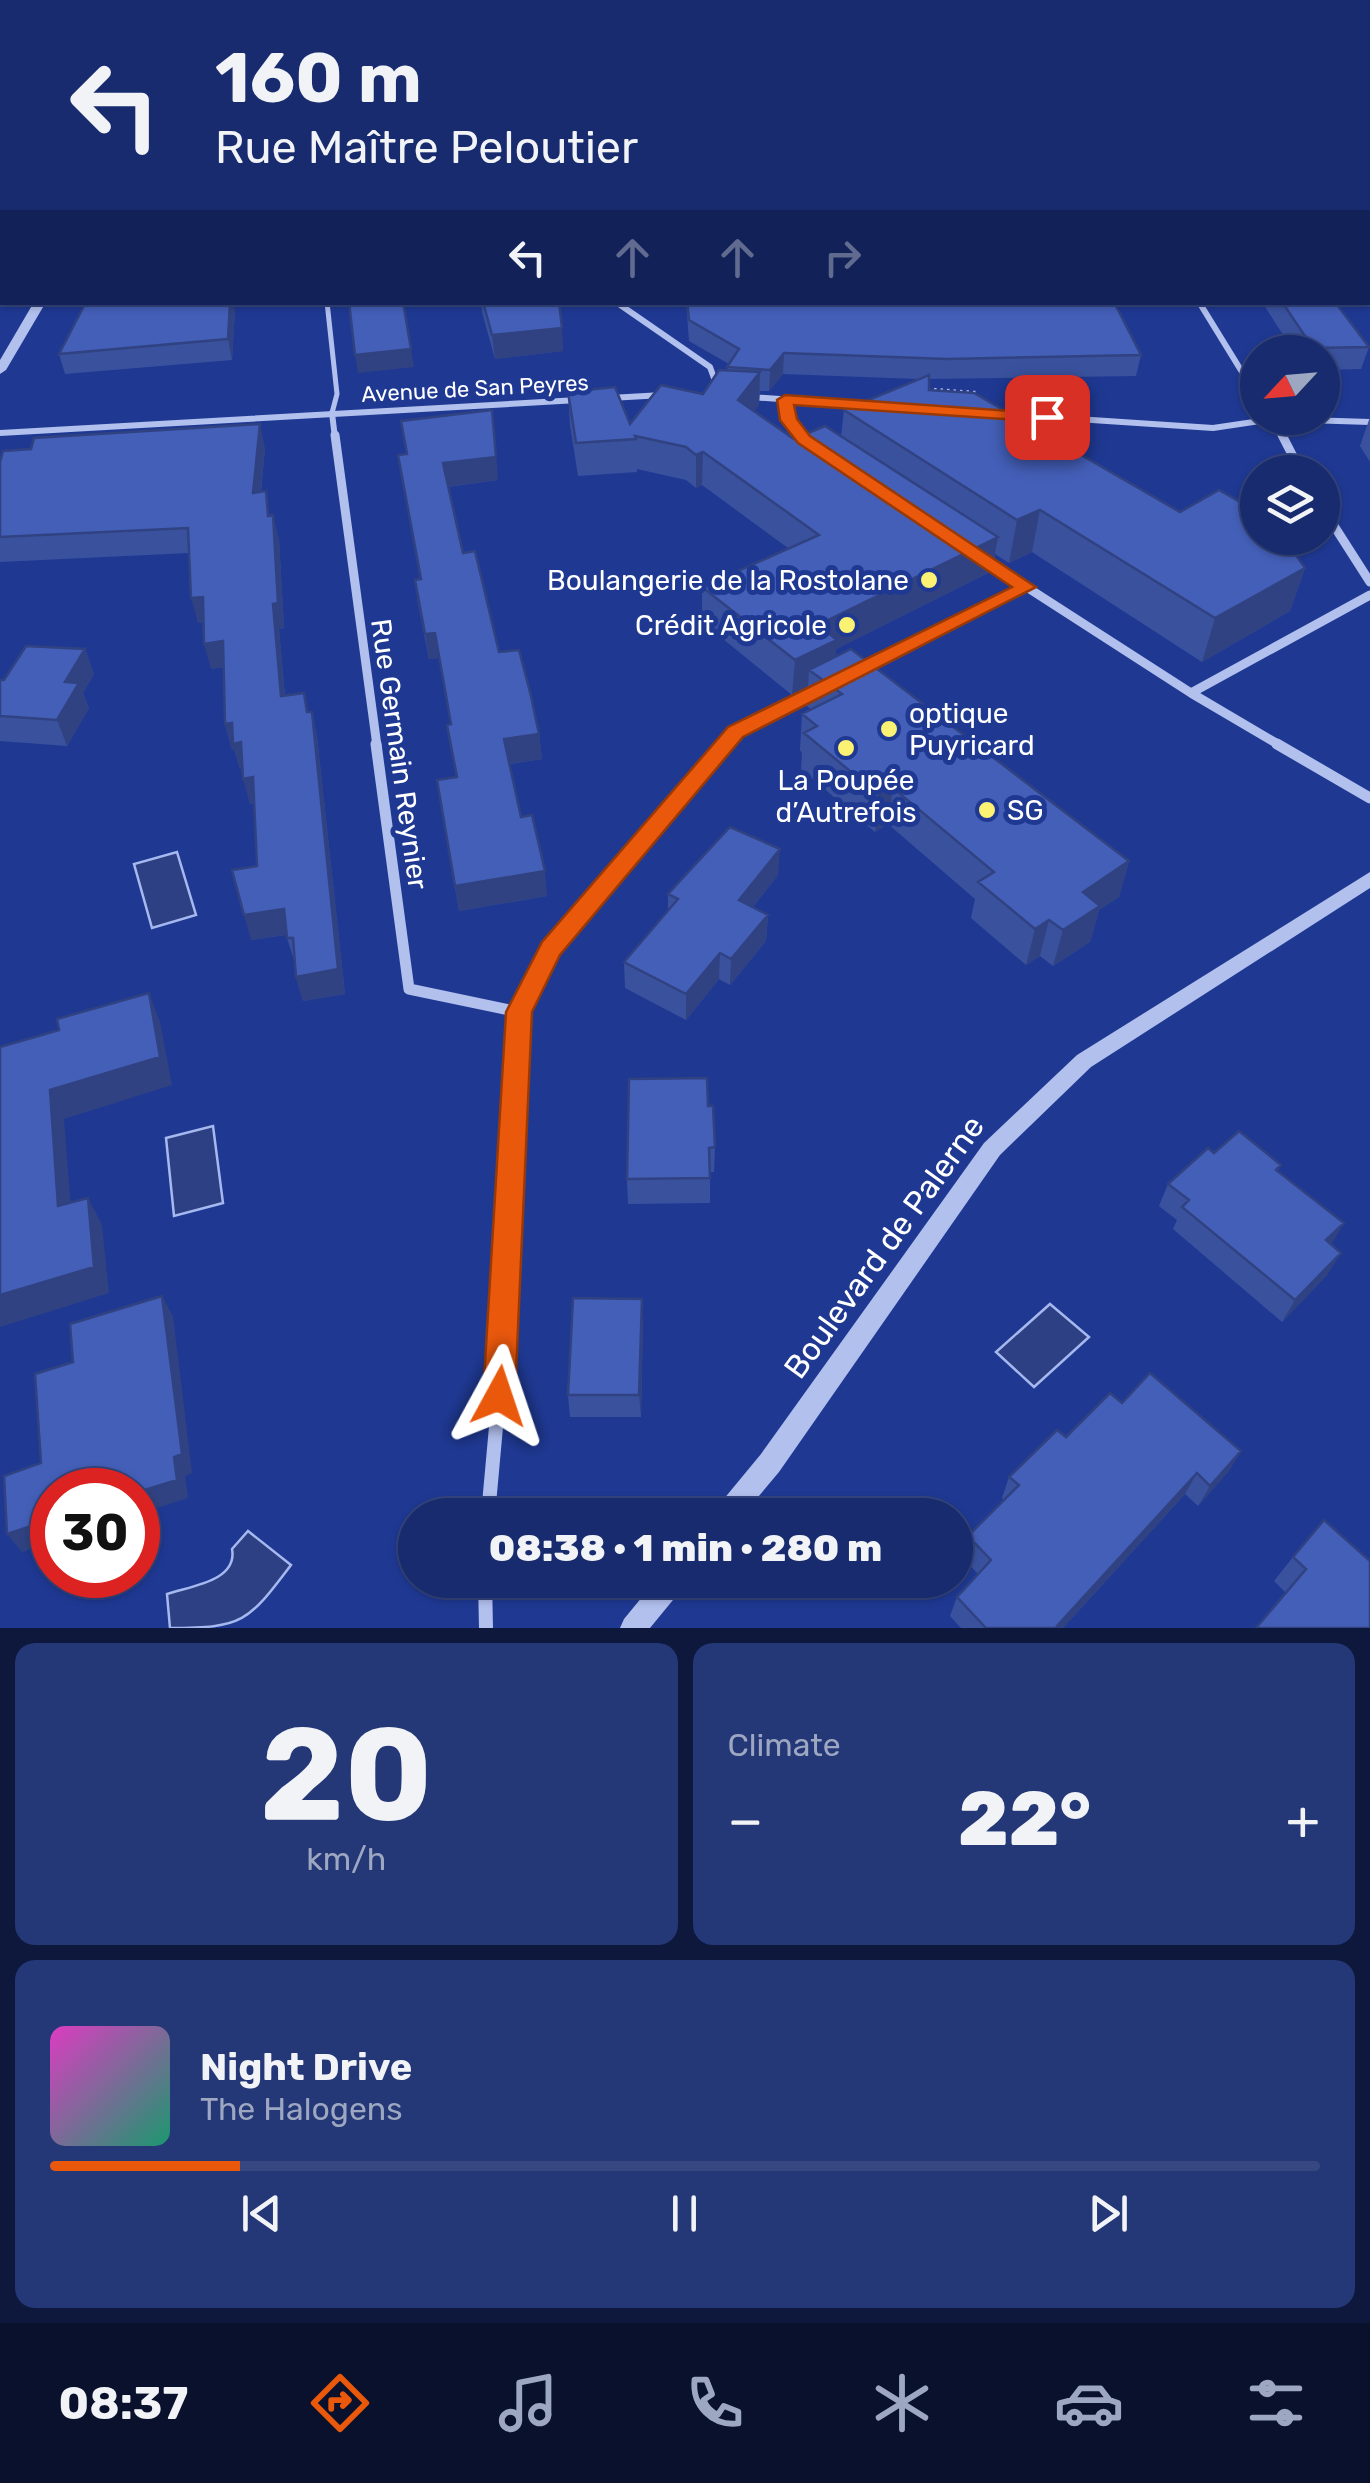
<!DOCTYPE html>
<meta charset="utf-8">
<style>
:root{--surface:#172b6e;--page:#243776;--text:#f1f3f6;--muted:#9ea7c2;--line:#364781;--accent:#ea580c}
body{margin:0;font-family:Rubik,sans-serif;background:var(--page);color:var(--text);height:100vh;display:flex;flex-direction:column;font-size:38px;white-space:nowrap}
*{box-sizing:border-box;margin:0}
p{font-size:32px;color:var(--muted)}
.icon{flex:none;width:55px;height:55px;fill:none;stroke:currentColor;stroke-width:2;stroke-linecap:round;stroke-linejoin:round}
.map{position:relative;height:1628px;overflow:hidden}
.sheet{display:flex;flex-direction:column;gap:15px;padding:15px;background:#0d183c;flex:1}
.sheet>*{flex:none}
.top-card{position:absolute;left:0px;top:0px;width:1370px;height:305px;box-shadow:0 2px 8px #0004,0 0 0 2px var(--line);background:#172b6e;color:var(--text);overflow:hidden}
.needle{width:65px;rotate:244deg}
.controls{position:absolute;left:1240px;top:335px;display:grid;gap:20px}
.controls a{display:grid;place-items:center;width:100px;height:100px;border-radius:50%;background:var(--surface);box-shadow:0 2px 8px #0004,0 0 0 2px var(--line);font-size:50px}
.speed{position:absolute;left:30px;top:1468px;display:flex;gap:20px;font-size:50px;font-weight:700;text-align:center}
.speed>*{display:grid;place-content:center;width:130px;height:130px;border-radius:50%;background:var(--surface);box-shadow:0 2px 8px #0004,0 0 0 2px var(--line);line-height:1}
.speed .limit{border:15px solid #d22;background:#fff;color:#111}
.pin{position:absolute;display:grid;place-items:center;width:85px;height:85px;color:#fff;margin:-42px;border-radius:20px;box-shadow:0 5px 15px #0006}
.me{position:absolute;width:110px;margin:-55px;rotate:5deg;stroke-linejoin:round;filter:drop-shadow(0 0 8px #0008)}
.turn{display:flex;align-items:center;gap:35px;height:210px;padding:0 50px;font-size:45px}
.turn .icon{width:130px;height:130px;stroke-width:2.5}
.turn b{display:block;font-size:70px;line-height:85px}
.lanes{display:flex;align-items:center;height:95px;padding:0 50px;background:#0003;justify-content:center;gap:50px;direction:ltr}
.lanes .off{opacity:.35}
.big{font-size:75px;font-weight:800;line-height:1.1}
.sheet .card{flex:1;display:flex;flex-direction:column;justify-content:center;gap:15px;min-width:0;padding:0 35px;border-radius:20px;background:var(--page)}
.sheet .dial{align-items:center;gap:0}
.dial b{font-size:130px;line-height:1}
.song{display:flex;align-items:center;gap:30px}
.cover{width:120px;height:120px;border-radius:15px;background:linear-gradient(135deg,hsl(310 70% 55%),hsl(160 70% 35%))}
.played{height:10px;border-radius:5px;background:linear-gradient(90deg,var(--accent) 15%,var(--line) 15%)}
.keys{display:flex;justify-content:space-around;direction:ltr}
.heat{display:flex;justify-content:space-between;align-items:center;font-size:55px;direction:ltr}
.sheet .tiles{flex:1;display:grid;gap:15px;grid-template-columns:1fr 1fr}
.card:last-child{grid-column:span 2}
.trip{position:absolute;left:398px;top:1498px;width:575px;height:100px;border-radius:50px;background:var(--surface);box-shadow:0 2px 8px #0004,0 0 0 2px var(--line);font-weight:800;line-height:100px;text-align:center}
.menu{display:flex;height:160px;justify-content:space-around;align-items:center;background:#09112c;color:var(--muted)}
.menu .icon{width:70px;height:70px}
.menu .current{color:var(--accent)}
.menu b{font-size:45px;color:var(--text)}
.map>svg:first-child{display:block}
</style>
<div class="map">
<svg width="1370" height="1628" viewBox="0 0 1370 1628">
<rect width="100%" height="100%" fill="#1f3993"/>
<path fill="#2e4084" stroke="#a5b8ef" stroke-width="2.5" d="M177 852 196 915 152 928 134 864Z
M213 1126 223 1203 174 1216 166 1138Z
M1050 1304 1089 1337 1034 1387 996 1352Z
M248 1531 291 1565C248 1622 243 1628 170 1628L167 1594C191 1586 238 1581 232 1549Z"/>
<g fill="none" stroke-linecap="round" stroke-linejoin="round">
<path stroke="#b2c0ee" stroke-width="4" stroke-dasharray="2.5 4" stroke-linecap="butt" d="M921 389 978 393"/>
<path stroke="#b2c0ee" stroke-width="5" d="M327 302 337 394 332 413"/>
<path stroke="#b2c0ee" stroke-width="6" d="M616 302 710 367 718 389
M1199 302 1258 398
M750 397 867 405
M610 398 663 395
M785 400 789 420 805 438
M332 413 335 438
M999 414 1213 428 1274 419 1370 422
M1273 418 1283 438
M0 433 578 400"/>
<path stroke="#b2c0ee" stroke-width="9" d="M335 435 377 746
M803 435 811 444
M1282 435 1301 472
M1322 507 1370 582
M983 559 1191 693 1281 746
M861 669 1026 587
M1191 693 1370 595
M724 746 736 732 819 690"/>
<path stroke="#b2c0ee" stroke-width="11" d="M376 744 409 989 519 1012
M1277 744 1370 798
M514 1136 519 1012 551 949 726 744"/>
<path stroke="#b2c0ee" stroke-width="14" d="M488 1515 506 1317 514 1134
M485 1580 486 1628"/>
<path fill="#b2c0ee" fill-rule="evenodd" d="M211 0H220L218 2H210Z
M34 302H46L6 370 0 374V360Z
M1370 872V888L1091 1067 1000 1155 779 1472 743 1515H714L718 1506 761 1454 984 1143 1077 1055Z
M656 1580H686L682 1589 650 1628H620L624 1619Z"/>
</g>
<path fill="#3a529e" fill-rule="evenodd" d="M1368 61H1370V287H1368Z
M481 302H559L563 351 495 359 482 312Z
M686 302H1114L1141 355 1136 376 929 379V390L1180 512 1305 568 1290 611 1202 662 1032 552 1009 563 995 554 992 571 836 649 835 657 1129 861 1119 897 1099 910 1090 942 1053 966 1040 956 1026 965 971 918 975 899 888 824 875 832 801 769 802 753 800 750 802 714 812 710 807 706 808 687 792 695 702 622V587L788 548 702 485 696 488 686 480 637 469V472L578 476 570 425 568 392 630 424 703 394 727 370 729 364 689 341ZM783 374 918 379 844 410 841 437 794 439 754 411 759 405 760 391H769Z
M1262 302H1335L1369 347 1361 369 1322 370V352H1294Z
M235 310 232 360 65 374 59 354Z
M1370 417V462L1360 446Z
M401 421 498 480 448 487 463 553 499 652 539 734 542 759 510 764 521 817 547 896 459 911 437 780 456 777 447 725 451 724 439 658 429 659 418 604 415 580 420 579 398 455 406 454Z
M265 448 261 492 279 540 284 628 279 629 285 696 309 712H312L317 737 345 994 303 1001 296 977 295 963 286 935 251 940 257 866 254 803 250 804 242 768 240 769 234 749 232 750 225 724 224 667 211 669 204 622 198 623 189 553 0 562V462Z
M85 649 94 674 83 693 89 708 67 746 0 741V680H4Z
M778 875 753 907 768 915 766 941 730 985 719 979 686 1020 625 988 624 962 668 910V894Z
M708 1106 715 1147 714 1172H710V1203L628 1204 627 1179Z
M1214 1153 1281 1165 1278 1171 1331 1245 1328 1274 1282 1322 1173 1229 1177 1220 1159 1206 1168 1184Z
M643 1322 641 1417H570L568 1395Z
M1122 1403 1241 1451 1228 1472 1198 1506 1185 1494 1063 1628H961L950 1616 957 1597 978 1574 961 1556 968 1536 1004 1500 1002 1498 1009 1477 1066 1437Z
M1293 1557 1370 1561 1286 1593 1274 1581Z"/>
<path fill="#304281" d="M230 302H233L235 310 232 360 228 339Z
M562 328 563 351 495 359 492 335Z
M411 349 414 367 358 373 355 355Z
M784 353 783 374 769 391 770 370Z
M760 372 759 405 737 433 738 400Z
M260 424 265 448 258 517 253 493Z
M495 434 498 480 446 487 443 463Z
M703 452 702 485 696 488V455Z
M1040 510 1032 552 1009 563 1017 520Z
M273 515 279 540 284 628 279 629 287 721 281 696 273 604Z
M998 537 992 571 836 649 834 674 809 670 808 687 792 695 795 660 818 625Z
M1305 568 1290 611 1202 662 1215 618Z
M203 597 210 622 198 623 191 598Z
M435 633 439 658 429 659 425 634Z
M223 641 230 666 211 669 204 644Z
M85 649 94 674 83 693 89 708 67 746 57 720 65 682Z
M312 712 317 737 345 994 303 1001 296 977Z
M232 723 241 742 248 768 240 769 234 749 232 750 225 724Z
M539 734 542 759 507 764 504 739Z
M253 777 260 802 250 804 243 779Z
M893 788 888 824 875 832 879 795Z
M780 849 778 875 738 926 739 900Z
M1129 861 1119 897 1099 910 1090 942 1053 966 1063 930 1083 892Z
M545 871 547 896 459 911 455 886Z
M284 909 291 934 251 940 244 915Z
M768 915 766 941 730 985 731 959Z
M1049 920 1040 956 1026 965 1035 929Z
M720 953 719 979 686 1020V994Z
M149 993 160 1022 172 1085 64 1119 73 1234 58 1206 50 1090Z
M88 1198 102 1225 109 1293 0 1327V1295Z
M1344 1223 1331 1245 1326 1240Z
M1341 1253 1328 1274 1282 1322 1295 1300Z
M162 1296 173 1316 192 1473 185 1476 188 1498 138 1514V1492L174 1457Z
M642 1299 643 1322 641 1417 639 1395Z
M1241 1451 1228 1472 1198 1506 1210 1486Z
M1197 1473 1185 1494 1063 1628H1056Z
M52 1519V1542L22 1552 7 1534Z"/>
<path fill="#445fb8" stroke="#304281" stroke-width="2.5" d="M1368 61H1370V266H1368Z
M86 302H230L228 339 59 354Z
M349 302H403L411 349 355 355Z
M483 302H559L562 328 492 335Z
M687 302H1114L1141 355 947 359 784 353 770 370 727 367 739 349 689 320Z
M1282 302H1335L1369 347 1313 348Z
M719 370 760 372 738 400 794 439 825 426 998 537 818 625 837 640 795 660 702 587 819 535 703 452 696 455 686 447 635 436 636 439 576 443 568 392 615 387 630 424 661 385 703 394Z
M929 375V390L974 393 1180 512 1219 490 1258 512V538H1284L1305 568 1215 618 1040 510 1017 520 844 410Z
M492 410 496 457 443 463 463 553 475 551 499 652 519 650 531 696 539 734 504 739 521 817 532 815 545 871 455 886 437 780 457 777 447 725 451 724 435 633 425 634 415 580 421 579 398 455 407 454 401 421Z
M260 424 253 493 266 491 268 516 273 515 278 603 273 604 281 696 304 693 307 712H312L338 969 296 977 293 938H287L284 909 244 915 232 870 257 866 253 777 243 779 241 742 233 744 232 723 225 724 223 641 204 644 203 597 191 598 188 528 0 537V462L3 451 31 449 34 438Z
M26 646 85 649 65 682 79 683 57 720 0 716V680H4Z
M851 649 1129 861 1083 892 1100 906 1063 930 1049 920 1035 929 978 882 994 872 893 788 879 795 804 733 817 726 802 714 842 694 809 670Z
M730 827 780 849 739 900 768 915 731 959 720 953 686 994 624 962 678 899 668 894Z
M149 993 160 1057 50 1090 58 1206 88 1198 94 1267 0 1295V1047L59 1030 57 1019Z
M707 1078 708 1106H713L715 1147 709 1148 710 1178 627 1179 629 1079Z
M1239 1131 1281 1165 1276 1170 1344 1223 1326 1240 1341 1253 1295 1300 1182 1207 1189 1200 1168 1184 1208 1148 1214 1153Z
M162 1296 182 1454 174 1457 177 1480 138 1492V1490H52V1519L7 1534 4 1476 41 1463 35 1374 73 1362 70 1324Z
M573 1298 642 1299 639 1395H568Z
M1150 1373 1241 1451 1210 1486 1197 1473 1057 1626 1059 1628H986L957 1597 991 1560 968 1536 1019 1485 1009 1477 1057 1430 1066 1437 1110 1393 1122 1403Z
M1324 1520 1370 1561V1628H1256L1306 1569 1293 1557Z"/>
<path fill="#ea580c" stroke="#983908" stroke-width="2.5" d="M785 395 1053 414V421L1047 422 794 405 797 419 810 436 1036 587 743 737 560 955 532 1012 515 1396 510 1407 499 1411 488 1407 483 1396 506 1012 542 942 728 727 1012 587 798 443 780 420 777 400Z"/>
<g fill="#fbf172" stroke="#1f3993" stroke-width="4">
<circle cx="929" cy="580" r="10"/>
<circle cx="847" cy="625" r="10"/>
<circle cx="889" cy="729" r="10"/>
<circle cx="846" cy="748" r="10"/>
<circle cx="987" cy="810" r="10"/>
</g>
<g text-anchor="middle" stroke-width="10" stroke-linejoin="round" paint-order="stroke">
<g font-size="22" fill="#fff" stroke="#1f3993">
<text transform="translate(475 388) rotate(-3)" y="8">Avenue de San Peyres</text>
</g>
<g font-size="28" fill="#fff" stroke="#1f3993" text-anchor="end">
<text x="909" y="590">Boulangerie de la Rostolane</text>
<text x="827" y="635">Crédit Agricole</text>
<text x="909" y="723" text-anchor="start">optique<tspan x="909" dy="32">Puyricard</tspan></text>
<text x="846" y="790" text-anchor="middle">La Poupée<tspan x="846" dy="32">d’Autrefois</tspan></text>
<text x="1007" y="820" text-anchor="start">SG</text>
</g>
<g font-size="28" fill="#fff" stroke="#1f3993">
<text transform="translate(400 754) rotate(82)" y="10">Rue Germain Reynier</text>
</g>
<g font-size="32" fill="#fff" stroke="#1f3993">
<text transform="translate(884 1247) rotate(-54)" y="11">Boulevard de Palerne</text>
</g>
</g>
</svg>
<div class="controls">
<a><svg class="needle" viewBox="-14 -14 28 28"><path d="M0-13l5 13h-10z" fill="#e53935"/><path d="M0 13l5-13h-10z" fill="#9ea7c2"/></svg></a>
<a><svg class="icon" aria-label="layers" viewBox="0 0 24 24"><path d="M12 4l9 5-9 5-9-5zM3 14l9 5 9-5"/></svg></a>
</div>
<div class="speed"><div class="limit">30</div></div>
<div class="pin" style="left:1047px;top:417px;background:#d93025"><svg class="icon" aria-label="arrive" viewBox="0 0 24 24"><path d="M6 21V4h12l-3 4 3 4H6"/></svg></div>
<svg class="me" style="left:499px;top:1396px" viewBox="-20 -20 40 40"><path d="M0-17L14 15 0 8-14 15z" fill="#ea580c" stroke="#fff" stroke-width="4"/></svg>
<div class="trip">08:38 · 1 min · 280 m</div>
<div class="top-card">
<div class="turn"><svg class="icon" aria-label="left" viewBox="0 0 24 24"><path d="M17 20v-9H6M10 6l-5 5 5 5"/></svg><div><b>160 m</b>Rue Maître Peloutier</div></div>
<div class="lanes"><svg class="icon" aria-label="left" viewBox="0 0 24 24"><path d="M17 20v-9H6M10 6l-5 5 5 5"/></svg><svg class="icon off" aria-label="ahead" viewBox="0 0 24 24"><path d="M12 20V5M6 11l6-6 6 6"/></svg><svg class="icon off" aria-label="ahead" viewBox="0 0 24 24"><path d="M12 20V5M6 11l6-6 6 6"/></svg><svg class="icon off" aria-label="right" viewBox="0 0 24 24"><path d="M7 20v-9h11M14 6l5 5-5 5"/></svg></div>
</div>
</div>
<section class="sheet">
<div class="tiles">
<div class="card dial"><b>20</b><p>km/h</p></div>
<div class="card"><p>Climate</p>
<div class="heat"><a>−</a><b class="big">22°</b><a>+</a></div>
</div>
<div class="card">
<div class="song"><i class="cover"></i><div><b>Night Drive</b><p>The Halogens</p></div></div>
<div class="played"></div>
<div class="keys"><svg class="icon" aria-label="previous" viewBox="0 0 24 24"><path d="M18 5L8 12l10 7zM5 5v14"/></svg><svg class="icon" aria-label="pause" viewBox="0 0 24 24"><path d="M8 5v14M16 5v14"/></svg><svg class="icon" aria-label="next" viewBox="0 0 24 24"><path d="M6 5l10 7-10 7zM19 5v14"/></svg></div>
</div>
</div>
</section>
<nav class="menu">
<b>08:37</b>
<svg class="icon current" aria-label="directions" viewBox="0 0 24 24"><path d="M12 3l9 9-9 9-9-9zM9 14v-3h6M13 9l2 2-2 2"/></svg>
<svg class="icon" aria-label="music" viewBox="0 0 24 24"><path d="M9 18V5l10-2v13"/><circle cx="6" cy="18" r="3"/><circle cx="16" cy="16" r="3"/></svg>
<svg class="icon" aria-label="phone" viewBox="0 0 24 24"><path d="M5 4h4l2 5-3 2q2 4 5 5l2-3 5 2v4C11 20 4 13 5 4z"/></svg>
<svg class="icon" aria-label="climate" viewBox="0 0 24 24"><path d="M12 3v18M4 7l16 10M4 17L20 7"/></svg>
<svg class="icon" aria-label="car" viewBox="0 0 24 24"><path d="M5 17H2v-5l4-1 3-4h7l3 4 3 1v5h-3M9 17h6M6 11h13"/><circle cx="7" cy="17" r="2"/><circle cx="17" cy="17" r="2"/></svg>
<svg class="icon" aria-label="filters" viewBox="0 0 24 24"><path d="M4 7h16M4 17h16"/><circle cx="9" cy="7" r="2"/><circle cx="15" cy="17" r="2"/></svg>
</nav>
